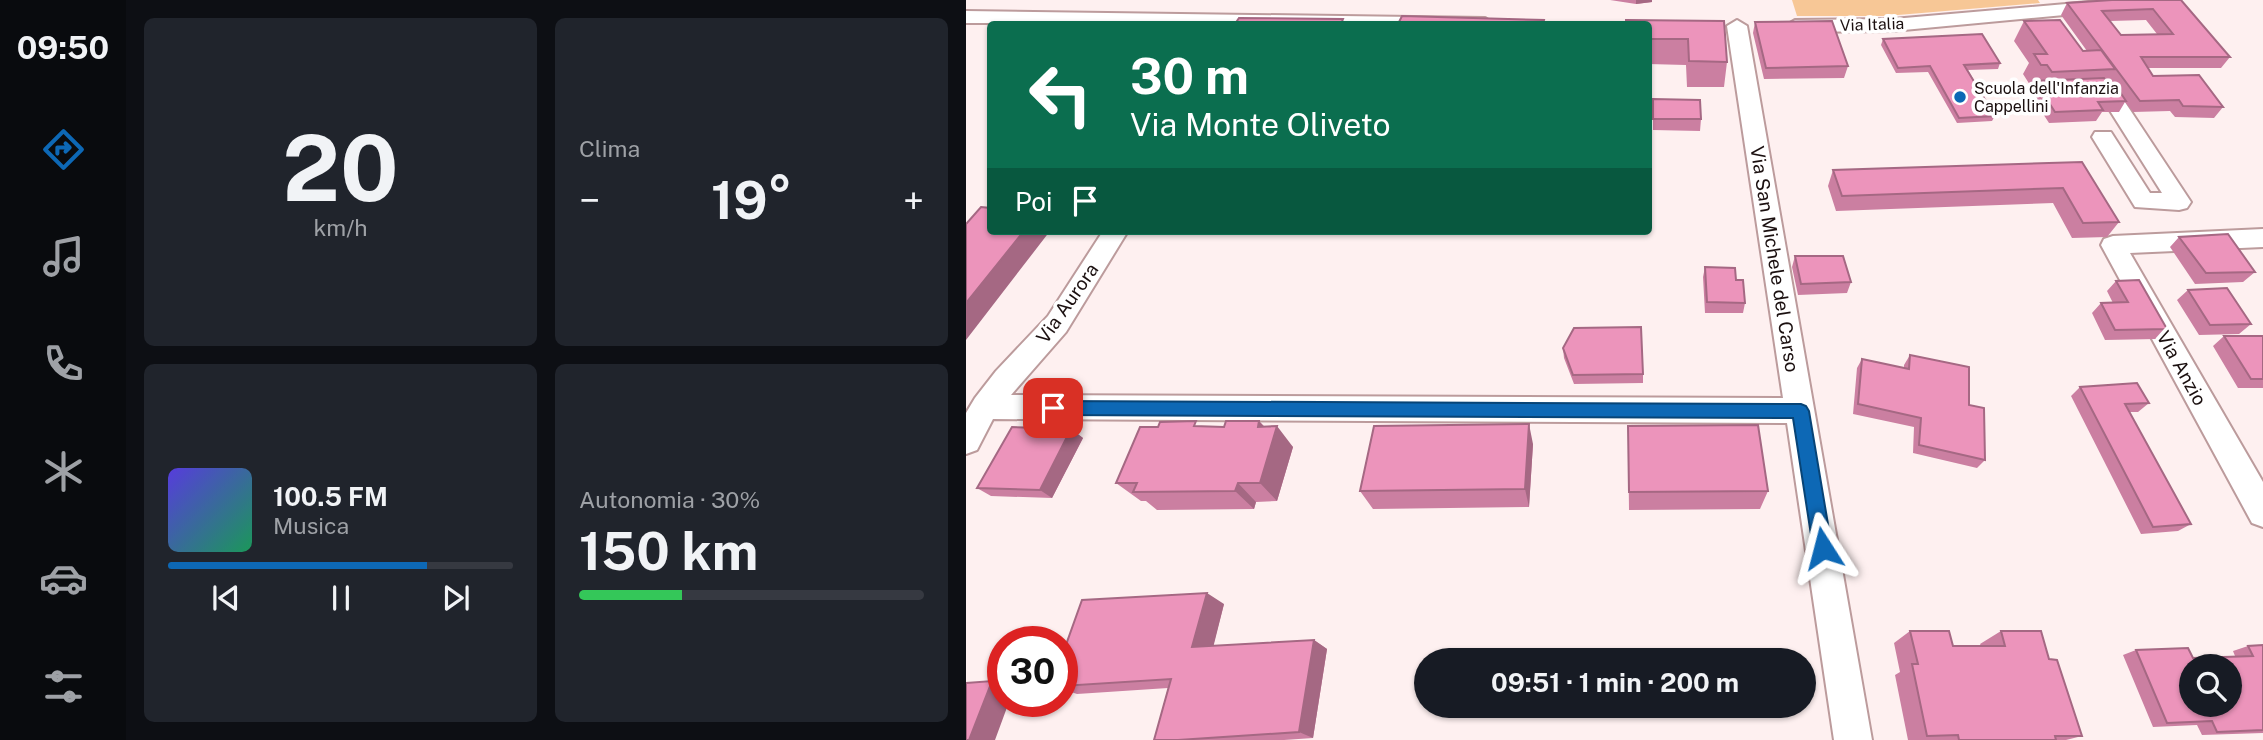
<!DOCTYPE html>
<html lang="it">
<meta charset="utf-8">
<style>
:root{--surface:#171b24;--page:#20242c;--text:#f1f3f6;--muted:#9ea1a6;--line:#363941;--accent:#0d68b5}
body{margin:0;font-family:"Public Sans",sans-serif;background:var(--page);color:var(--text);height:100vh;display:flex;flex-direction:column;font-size:26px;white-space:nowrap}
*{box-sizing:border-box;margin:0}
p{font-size:23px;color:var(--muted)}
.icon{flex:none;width:38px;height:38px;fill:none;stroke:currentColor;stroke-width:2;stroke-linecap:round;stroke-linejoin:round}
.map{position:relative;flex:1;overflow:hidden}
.panel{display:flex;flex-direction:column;gap:18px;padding:18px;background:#0d0f14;width:840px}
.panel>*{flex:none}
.hud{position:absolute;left:21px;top:21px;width:665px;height:214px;border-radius:7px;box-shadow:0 2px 5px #0004;background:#0b6e4f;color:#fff;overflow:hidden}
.buttons{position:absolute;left:1213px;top:654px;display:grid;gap:14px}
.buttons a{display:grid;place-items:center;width:63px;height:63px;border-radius:50%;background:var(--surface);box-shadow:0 2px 5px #0004;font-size:35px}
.speed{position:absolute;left:21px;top:626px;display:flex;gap:14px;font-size:35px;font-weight:700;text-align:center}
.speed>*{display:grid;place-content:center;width:91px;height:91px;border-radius:50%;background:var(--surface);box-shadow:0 2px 5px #0004;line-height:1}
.speed .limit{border:10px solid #d22;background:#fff;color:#111}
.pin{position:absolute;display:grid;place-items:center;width:60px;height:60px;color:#fff;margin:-30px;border-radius:14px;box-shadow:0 4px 10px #0006}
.me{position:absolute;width:77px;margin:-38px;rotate:351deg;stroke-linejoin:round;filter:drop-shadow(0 0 5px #0008)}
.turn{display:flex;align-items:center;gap:24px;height:147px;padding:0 28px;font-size:32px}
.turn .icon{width:91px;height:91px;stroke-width:2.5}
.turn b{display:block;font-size:49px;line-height:60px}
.then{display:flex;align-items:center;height:66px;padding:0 28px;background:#0003;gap:14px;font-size:26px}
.big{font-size:52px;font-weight:700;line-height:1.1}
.panel .tile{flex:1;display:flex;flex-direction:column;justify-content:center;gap:10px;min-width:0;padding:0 24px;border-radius:10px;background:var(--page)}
.panel .dial{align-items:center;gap:0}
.dial b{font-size:91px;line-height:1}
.song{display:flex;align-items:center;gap:21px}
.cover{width:84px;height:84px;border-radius:10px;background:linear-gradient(135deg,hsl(250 70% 55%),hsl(150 70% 35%))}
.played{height:7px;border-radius:4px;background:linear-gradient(90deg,var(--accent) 75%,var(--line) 75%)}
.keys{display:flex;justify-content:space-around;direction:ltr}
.heat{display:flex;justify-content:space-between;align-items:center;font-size:38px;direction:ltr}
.charge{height:10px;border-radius:5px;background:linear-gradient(90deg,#34c759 30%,var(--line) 0)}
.panel .tiles{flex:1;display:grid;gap:18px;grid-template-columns:repeat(2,1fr)}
.trip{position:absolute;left:448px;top:648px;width:402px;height:70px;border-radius:35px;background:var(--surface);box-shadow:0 2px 5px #0004;font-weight:700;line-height:70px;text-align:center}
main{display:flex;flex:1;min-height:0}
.menu{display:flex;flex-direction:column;width:126px;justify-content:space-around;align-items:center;background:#090b0e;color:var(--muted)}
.menu .icon{width:49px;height:49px}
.menu .on{color:var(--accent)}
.menu b{font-size:32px;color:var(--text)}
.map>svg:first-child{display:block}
</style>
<main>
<nav class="menu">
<b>09:50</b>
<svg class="icon on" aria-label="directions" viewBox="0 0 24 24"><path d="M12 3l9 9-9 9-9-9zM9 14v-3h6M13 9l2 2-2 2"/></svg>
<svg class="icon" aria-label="music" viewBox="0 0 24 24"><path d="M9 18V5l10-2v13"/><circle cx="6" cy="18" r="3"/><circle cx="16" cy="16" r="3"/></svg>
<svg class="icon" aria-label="phone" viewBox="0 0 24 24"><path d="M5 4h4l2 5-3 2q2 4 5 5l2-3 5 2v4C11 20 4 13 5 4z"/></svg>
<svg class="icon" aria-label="climate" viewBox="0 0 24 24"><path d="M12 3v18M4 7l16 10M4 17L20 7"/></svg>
<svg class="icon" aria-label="car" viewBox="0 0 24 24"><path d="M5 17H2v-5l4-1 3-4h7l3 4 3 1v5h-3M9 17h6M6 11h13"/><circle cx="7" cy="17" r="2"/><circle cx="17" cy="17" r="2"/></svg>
<svg class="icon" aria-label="filters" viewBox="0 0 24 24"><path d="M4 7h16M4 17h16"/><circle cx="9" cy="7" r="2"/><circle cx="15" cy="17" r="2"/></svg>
</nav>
<section class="panel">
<div class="tiles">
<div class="tile dial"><b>20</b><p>km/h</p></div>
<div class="tile"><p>Clima</p>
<div class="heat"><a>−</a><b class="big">19°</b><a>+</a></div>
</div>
<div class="tile">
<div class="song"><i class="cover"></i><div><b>100.5 FM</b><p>Musica</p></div></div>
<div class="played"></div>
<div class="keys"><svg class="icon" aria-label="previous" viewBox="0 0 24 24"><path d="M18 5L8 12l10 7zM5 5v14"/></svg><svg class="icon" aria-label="pause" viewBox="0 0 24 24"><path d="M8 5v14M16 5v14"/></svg><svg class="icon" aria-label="next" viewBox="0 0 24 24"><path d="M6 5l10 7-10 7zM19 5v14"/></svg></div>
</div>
<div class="tile"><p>Autonomia · 30%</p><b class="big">150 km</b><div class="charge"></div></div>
</div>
</section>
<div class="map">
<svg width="1297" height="740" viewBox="0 0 1297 740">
<rect width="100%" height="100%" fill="#fef0f0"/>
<path fill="#f7c796" d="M826 0H1072L1074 3 920 16H831Z"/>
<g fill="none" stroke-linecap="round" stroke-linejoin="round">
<g stroke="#bc9b9c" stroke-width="4">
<path id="street" d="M1134 1 1143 7 1141 11 927 31 829 32 819 26 829 20 927 19Z
M0 11 519 18 528 24 0 23Z
M771 20 781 26 906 740H868L821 423 27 419 11 450 0 454V413L9 398 30 371 82 316 137 231H162L100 332 45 395 817 398 761 26Z
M1134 73 1141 75 1221 196 1225 202 1221 208 1213 210 1169 207 1126 137 1129 132H1145L1184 193H1196L1124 79 1127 75Z
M1297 229V247L1164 253 1297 482V527L1286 523 1135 245 1138 239 1147 236Z"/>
</g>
<use href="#street" fill="#fff" fill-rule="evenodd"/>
</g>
<path fill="#cb7fa1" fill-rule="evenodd" d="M644 0H686V2L670 4Z
M1215 0 1264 57 1255 68H1182L1187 76 1257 107 1248 118 1209 117 1204 111 1167 112 1159 102 1153 112H1136L1130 121 1083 123 1063 92 1067 85H1064L1057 74 1063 63 1048 41 1058 21 1117 51H1121L1095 15 1101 3ZM1180 20 1191 34 1155 35 1144 21Z
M758 21 761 62 758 87H721L720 65 682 64V24Z
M789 22 882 66 878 78 798 79 787 33Z
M917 39 1034 63 1032 69 1002 70 1029 116 1026 121 991 123 962 72 930 73 915 45Z
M687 99 735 119 734 131 687 130Z
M1116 162 1153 222 1141 237 1106 238 1087 203 870 211 862 186 867 170Z
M1213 237 1289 272 1277 282 1229 284 1204 247Z
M829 256 885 282 881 293 832 295 826 267Z
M739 267 770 280 779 303 777 313H739L737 277Z
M1150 281 1201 329 1190 339 1139 340 1126 313 1135 303H1147L1141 291Z
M1222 290 1285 324 1273 334 1233 335 1211 300Z
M1258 336H1297V388H1272L1247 346Z
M597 348 677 374V383L608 384 598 358Z
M944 355 1003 405 1019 460 1011 468 947 453 948 427 887 414 891 368 896 359 938 368V365Z
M1114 387 1183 403 1172 412H1163L1225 524 1212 531 1175 534 1105 396Z
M293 421 298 426 327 447 311 501 290 502 288 509 191 510 180 501H175L150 483 235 426 258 427Z
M662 426 802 491 794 509 663 510Z
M105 429 117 438 86 498 25 496 11 488Z
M567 444 563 507 407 509 394 491Z
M258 604 247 646 348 640 361 649 347 738 318 740H188L202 688 111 694 96 689V656Z
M944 631 987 646H1015L1014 644 1035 631 1083 659 1116 736 1100 740H942L929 675 934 672 928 643Z
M1297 645V733L1236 735 1231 725 1187 727 1157 655 1170 650 1227 658 1269 656 1267 651 1282 646Z"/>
<path fill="#a56883" d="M670 0H686V2L670 4Z
M58 231H84L0 340V303Z
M293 421 308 438 311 426 327 447 311 501 294 483 292 427Z
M563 424 567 444 563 507 559 489Z
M105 429 117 438 86 498 74 490Z
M272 483 290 502 288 509 269 491Z
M241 593 258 604 245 656 226 647Z
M348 640 361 649 347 738 333 732Z
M26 681 37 684V702H43L29 740H3Z"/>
<path fill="#ec94bb" stroke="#a56883" stroke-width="2" fill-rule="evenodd" d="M1146 0H1215L1264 57H1175L1187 76 1233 75 1257 107 1217 106 1213 100 1174 101 1101 3ZM1187 9 1207 34 1155 35 1136 11Z
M436 16 578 20 577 24H432Z
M273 18 377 19 375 24H269Z
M660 20 758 21 761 62 723 61 722 39H682V24H660Z
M1094 20 1117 51 1135 50 1149 69 1086 72 1081 65H1075L1068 54H1081L1058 21Z
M866 21 882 66 800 68 789 22Z
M1016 34 1034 63 998 65 1029 116 993 118 964 66 932 68 917 39Z
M1138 78 1142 84 1148 83 1160 101 1132 102 1137 110 1089 112 1069 81Z
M687 99 734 100 735 119H687Z
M1116 162 1153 222 1117 223 1097 188 876 196 867 170Z
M15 207 24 208V231H58L0 303V224Z
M1262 234 1289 272 1240 273 1213 237Z
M829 256H877L885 282 835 284Z
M739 267 769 268 770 280H777L779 303 741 302Z
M1173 280 1201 329 1149 330 1135 303 1162 302 1150 281Z
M1261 288 1285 324 1244 325 1222 290Z
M675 327 677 374 607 375 597 348 608 328Z
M1258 336H1297V379H1285Z
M944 355 1003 367V405L1018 408 1019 460 953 445 955 418 892 404 896 359 943 369Z
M1171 383 1183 403 1159 404 1225 524 1187 527 1114 387Z
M230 421 228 426 258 427 260 421H293L292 427 311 426 294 483H272L269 491 167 492 171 483H150L174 427H192L194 422Z
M563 424 559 489 394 491 408 426Z
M792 425 802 491 663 492 662 426Z
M46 427 105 429 74 490 11 488Z
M241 593 226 647 348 640 333 732 212 740H188L205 679 96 686V656L116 600Z
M944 631H983L987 646H1039L1035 631H1075L1083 659 1091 660 1116 736H1089L1090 740H993L992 735 961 736 946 664H952Z
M1297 645V730L1251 732 1246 721 1201 723 1170 650 1222 648 1227 658 1287 656 1282 646ZM1225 667H1264V705H1225Z
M26 681 3 740H0V683Z"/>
<path fill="#0d68b5" stroke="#084476" stroke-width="2" d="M87 401 835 404 840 406 843 411 866 548 863 554 857 557 850 554 847 548 827 418 87 415 81 413 78 408 81 403Z"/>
<circle fill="#0d68b5" stroke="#fff" stroke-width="2.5" cx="994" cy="97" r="7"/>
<g text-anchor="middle" stroke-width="7" stroke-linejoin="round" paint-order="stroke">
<g font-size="16" fill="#1b1010" stroke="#fff">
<text transform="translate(906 24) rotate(-2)" y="6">Via Italia</text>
</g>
<g font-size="16" fill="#1b1010" stroke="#fff" text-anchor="start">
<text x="1008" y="94">Scuola dell'Infanzia<tspan x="1008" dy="18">Cappellini</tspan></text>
</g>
<g font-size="19" fill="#1b1010" stroke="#fff">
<text transform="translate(809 259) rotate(81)" y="7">Via San Michele del Carso</text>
<text transform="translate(101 303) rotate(-55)" y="7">Via Aurora</text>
<text transform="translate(1216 368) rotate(61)" y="7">Via Anzio</text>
</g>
</g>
</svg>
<div class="buttons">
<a><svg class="icon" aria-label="search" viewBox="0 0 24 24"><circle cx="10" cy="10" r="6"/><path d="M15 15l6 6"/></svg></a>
</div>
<div class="speed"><div class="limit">30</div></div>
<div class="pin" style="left:87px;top:408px;background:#d93025"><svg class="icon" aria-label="arrive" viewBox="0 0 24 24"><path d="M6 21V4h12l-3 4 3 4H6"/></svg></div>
<svg class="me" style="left:857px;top:548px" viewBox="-20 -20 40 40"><path d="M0-17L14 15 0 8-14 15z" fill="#0d68b5" stroke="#fff" stroke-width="4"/></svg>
<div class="trip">09:51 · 1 min · 200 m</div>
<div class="hud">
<div class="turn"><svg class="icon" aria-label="left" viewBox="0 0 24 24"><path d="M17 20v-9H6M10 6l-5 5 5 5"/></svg><div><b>30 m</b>Via Monte Oliveto</div></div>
<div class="then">Poi<svg class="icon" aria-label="arrive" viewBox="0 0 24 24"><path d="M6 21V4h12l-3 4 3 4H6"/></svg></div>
</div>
</div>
</main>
